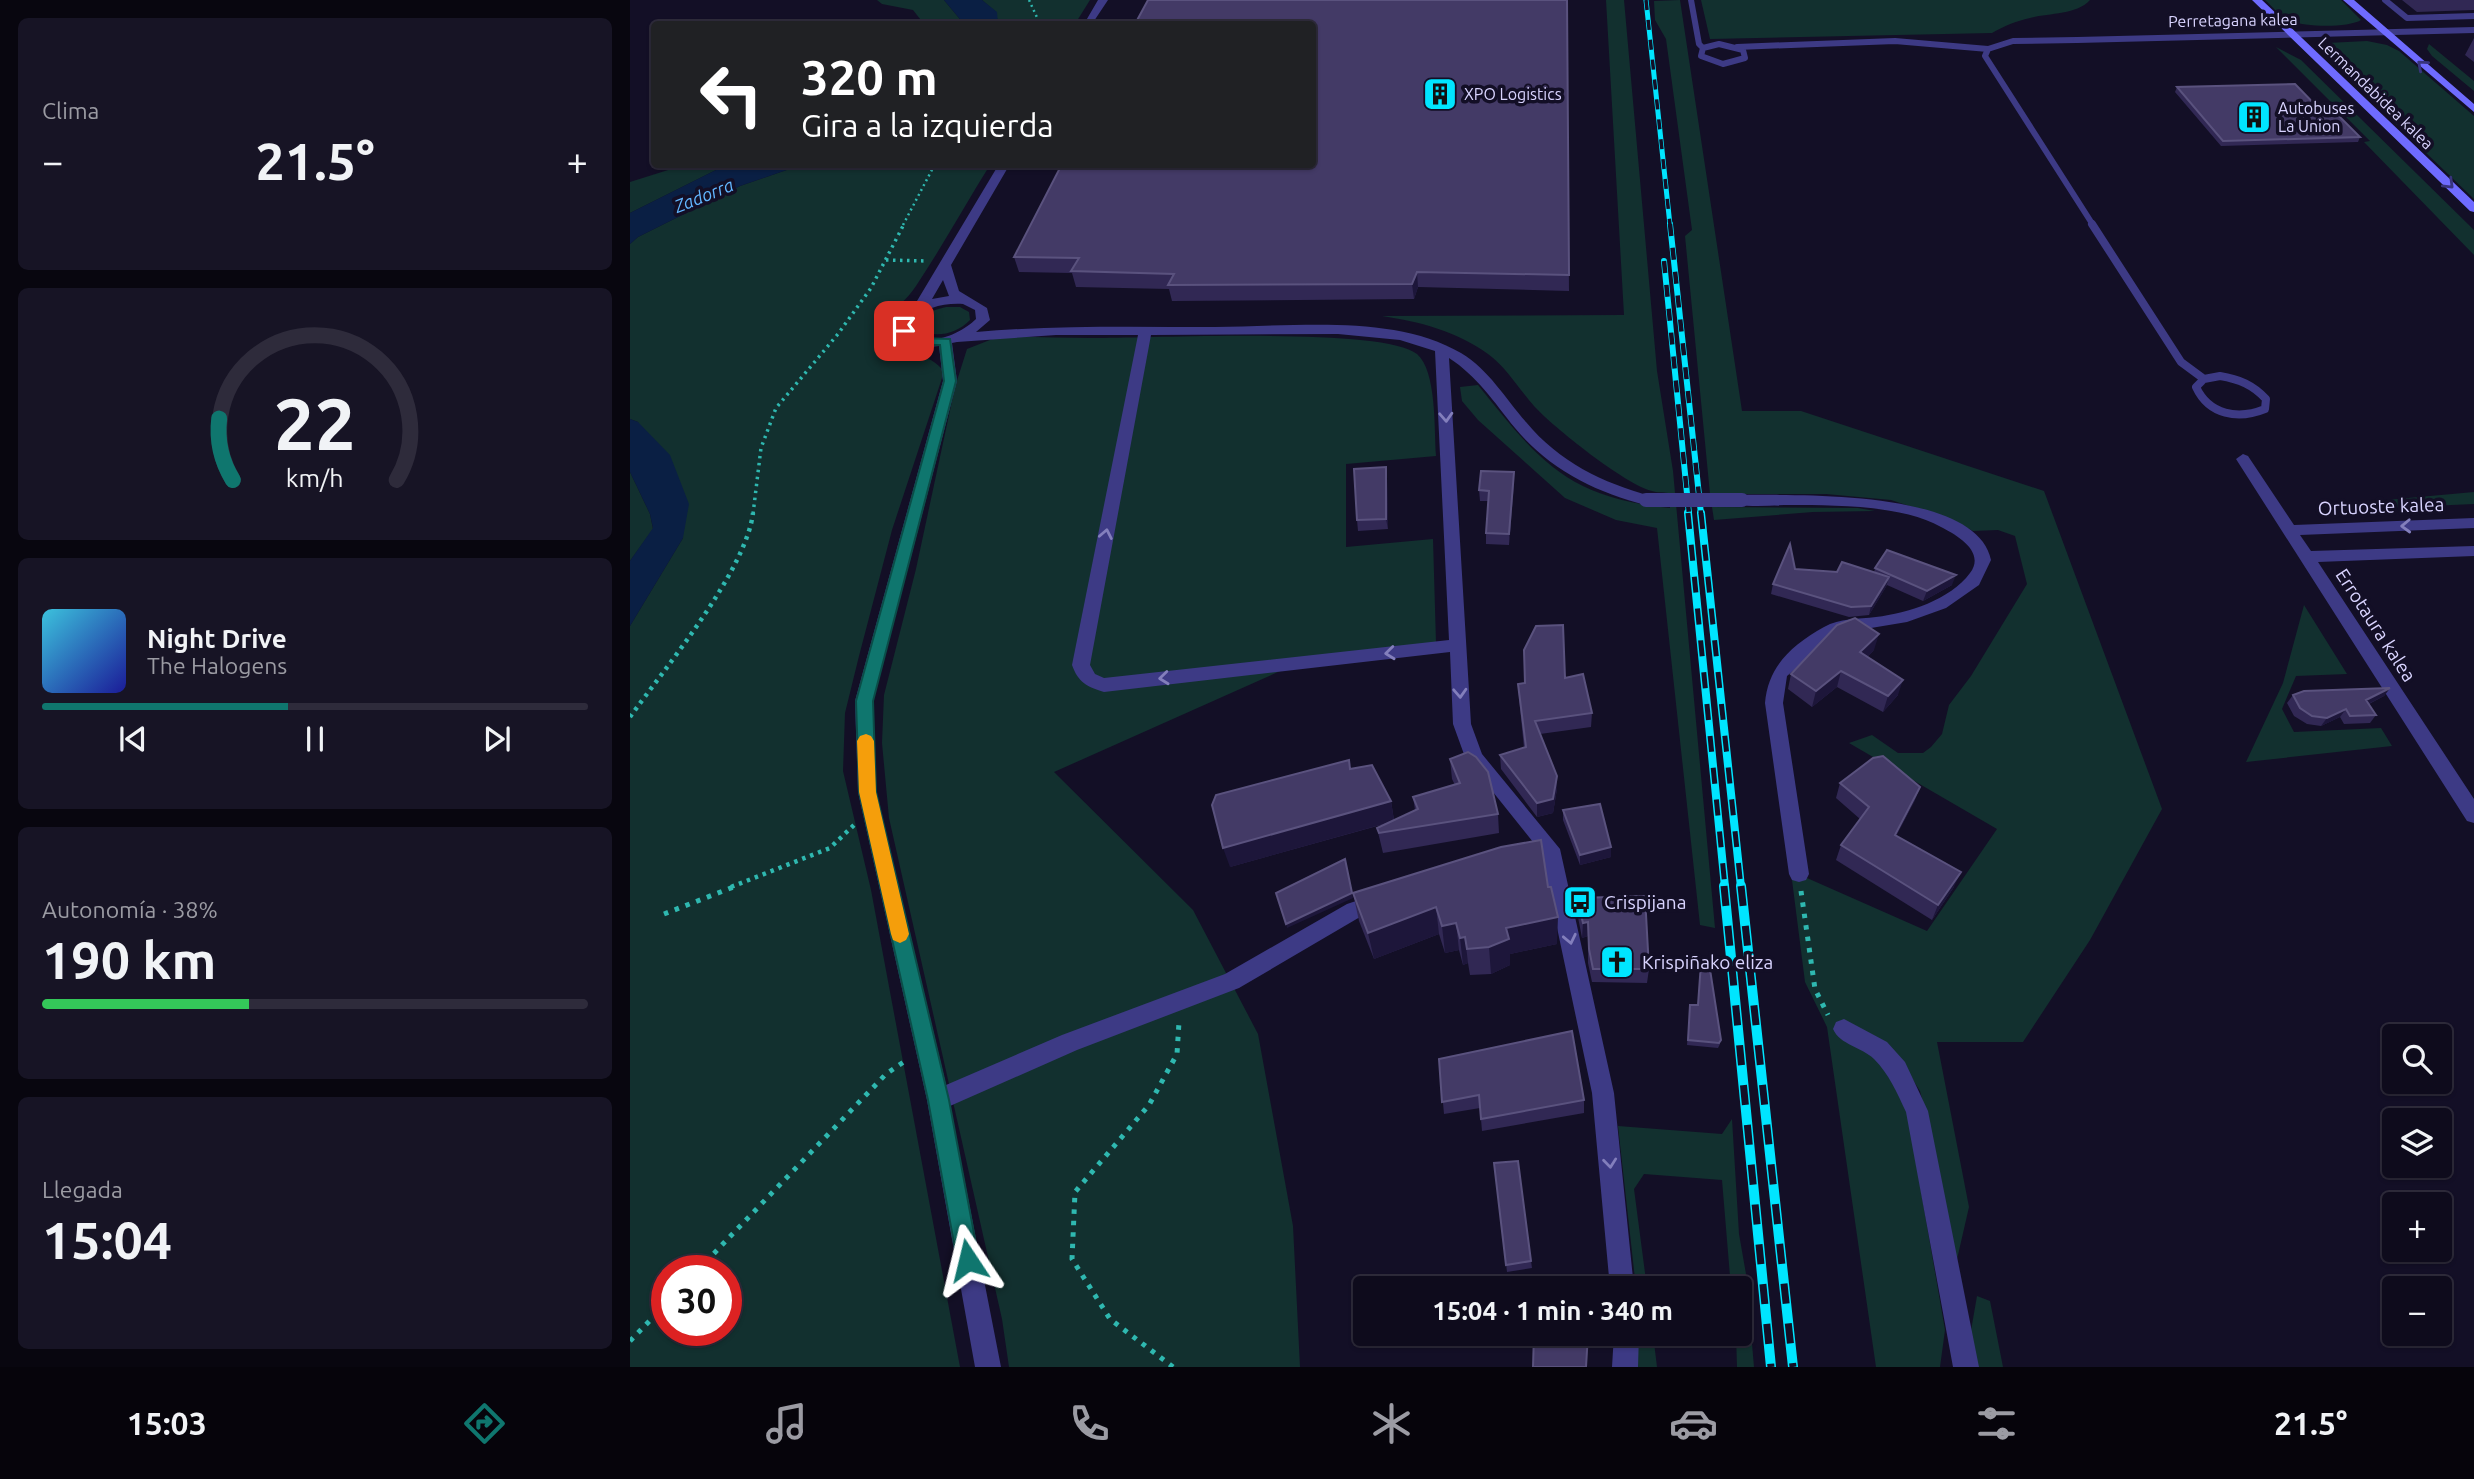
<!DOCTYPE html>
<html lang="es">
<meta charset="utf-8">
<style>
:root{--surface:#0e0b1c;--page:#171425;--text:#f1f3f6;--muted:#9b9ba3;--line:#2e2b3b;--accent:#0f766e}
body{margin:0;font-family:Ubuntu,sans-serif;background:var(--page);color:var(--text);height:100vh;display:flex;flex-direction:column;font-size:26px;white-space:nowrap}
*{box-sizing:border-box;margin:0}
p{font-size:23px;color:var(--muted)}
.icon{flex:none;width:38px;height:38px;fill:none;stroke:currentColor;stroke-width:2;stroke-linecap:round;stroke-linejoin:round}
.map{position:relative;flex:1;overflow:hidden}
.side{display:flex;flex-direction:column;gap:18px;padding:18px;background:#08060f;width:630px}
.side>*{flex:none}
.hud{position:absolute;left:21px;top:21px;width:665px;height:147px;border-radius:7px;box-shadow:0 2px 5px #0004,0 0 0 2px var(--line);background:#202124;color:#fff;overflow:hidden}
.fabs{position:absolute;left:1752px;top:1024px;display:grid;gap:14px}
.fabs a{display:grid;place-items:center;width:70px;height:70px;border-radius:7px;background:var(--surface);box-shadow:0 2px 5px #0004,0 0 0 2px var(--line);font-size:35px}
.speed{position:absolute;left:21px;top:1255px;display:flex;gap:14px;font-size:35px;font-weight:700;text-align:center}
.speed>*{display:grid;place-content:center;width:91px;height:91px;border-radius:50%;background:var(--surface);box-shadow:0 2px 5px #0004,0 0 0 2px var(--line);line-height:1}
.speed .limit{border:10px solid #d22;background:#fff;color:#111}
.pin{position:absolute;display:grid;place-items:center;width:60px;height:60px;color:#fff;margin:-30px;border-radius:14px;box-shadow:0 4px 10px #0006}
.me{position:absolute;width:77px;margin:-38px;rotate:350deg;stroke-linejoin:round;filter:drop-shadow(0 0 5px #0008)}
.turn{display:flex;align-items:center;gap:24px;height:147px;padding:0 35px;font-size:32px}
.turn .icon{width:91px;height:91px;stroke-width:2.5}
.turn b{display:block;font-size:49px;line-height:60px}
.big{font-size:52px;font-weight:700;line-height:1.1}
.side .tile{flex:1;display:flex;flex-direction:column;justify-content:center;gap:10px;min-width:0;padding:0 24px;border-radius:10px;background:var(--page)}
.side .dial{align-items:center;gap:0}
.dial svg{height:182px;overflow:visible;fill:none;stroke:var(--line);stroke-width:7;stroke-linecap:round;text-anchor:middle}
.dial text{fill:var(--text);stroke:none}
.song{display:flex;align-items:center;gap:21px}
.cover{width:84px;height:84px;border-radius:10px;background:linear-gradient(135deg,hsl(190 70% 55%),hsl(240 70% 35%))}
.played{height:7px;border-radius:4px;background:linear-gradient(90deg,var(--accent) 45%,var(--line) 45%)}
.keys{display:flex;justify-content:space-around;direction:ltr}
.heat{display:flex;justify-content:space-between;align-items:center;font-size:38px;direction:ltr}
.charge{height:10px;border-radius:5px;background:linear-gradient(90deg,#34c759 38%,var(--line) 0)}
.trip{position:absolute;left:723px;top:1276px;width:399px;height:70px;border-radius:7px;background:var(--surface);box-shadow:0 2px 5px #0004,0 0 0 2px var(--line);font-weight:700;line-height:70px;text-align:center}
.tabs{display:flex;height:112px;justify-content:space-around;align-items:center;background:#06040b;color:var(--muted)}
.tabs .icon{width:49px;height:49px}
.tabs .on{color:var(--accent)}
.tabs b{font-size:32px;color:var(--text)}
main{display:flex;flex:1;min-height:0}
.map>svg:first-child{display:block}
</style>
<main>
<section class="side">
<div class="tile"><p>Clima</p>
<div class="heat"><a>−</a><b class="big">21.5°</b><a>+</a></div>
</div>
<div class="tile dial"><svg viewBox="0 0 100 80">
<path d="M14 69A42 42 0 1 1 86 69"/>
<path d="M14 69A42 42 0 0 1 8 42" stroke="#0f766e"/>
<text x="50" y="56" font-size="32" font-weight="700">22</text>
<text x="50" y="72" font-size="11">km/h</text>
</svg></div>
<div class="tile">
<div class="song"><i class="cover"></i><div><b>Night Drive</b><p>The Halogens</p></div></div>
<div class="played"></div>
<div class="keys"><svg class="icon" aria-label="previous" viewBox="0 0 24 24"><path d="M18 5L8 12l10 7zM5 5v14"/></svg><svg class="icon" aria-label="pause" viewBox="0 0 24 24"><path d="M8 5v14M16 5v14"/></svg><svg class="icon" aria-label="next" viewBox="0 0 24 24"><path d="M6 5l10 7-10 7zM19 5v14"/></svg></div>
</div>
<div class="tile"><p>Autonomía · 38%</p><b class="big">190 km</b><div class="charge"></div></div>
<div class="tile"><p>Llegada</p><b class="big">15:04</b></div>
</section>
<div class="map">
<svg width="1844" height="1367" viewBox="0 0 1844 1367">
<rect width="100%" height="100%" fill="#130f26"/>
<path fill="#12302f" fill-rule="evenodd" d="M247 0H314L334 24H294L283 10 252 4Z
M352 0H460L445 24H368L366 12Z
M976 0H994L1027 371 1043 471 1085 928 1070 925 1027 528 986 520 935 498 848 420 832 401 830 387 848 385C910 462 937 497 1040 508L1038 493C1033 492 1027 493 1022 491 996 485 923 427 904 406 889 389 876 367 858 354 826 331 791 322 752 316L994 315Z
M1050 0 1112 411H1171L1414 491 1532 809 1460 940 1393 1042H1307L1339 1207 1325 1268 1297 1118 1290 1091 1273 1064H1255L1277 1110 1315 1330 1310 1367H1246L1197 1027 1175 982 1162 880 1177 878 1297 931 1367 829 1219 743 1242 735 1268 753H1293L1301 747 1312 734 1319 705 1341 676 1397 584 1385 536 1368 530 1343 531 1322 520 1261 500 1196 494H1080L1055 236 1062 230 1036 39 1025 20 1024 1Z
M1071 0H1460C1447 15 1417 13 1400 18 1386 21 1374 26 1362 33L1080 39Z
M1635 0H1711L1731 20C1718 28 1675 27 1660 21 1650 17 1643 7 1635 0Z
M1737 41 1757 45 1769 51 1844 116V199L1688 49 1697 43Z
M1799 44 1844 81V91L1802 56 1797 49Z
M1646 47 1671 60 1844 230V255L1734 142 1740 141Z
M54 165H104L86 170 0 213V182Z
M171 165H360C335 205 312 247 286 286 273 306 253 314 249 338 267 353 302 352 314 372L262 530 229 656 215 713 213 771 241 890 330 1367H0V626L53 538 8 422 0 419V244L8 237 110 186ZM37 1270H96V1330H37Z
M316 307H330L339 312 340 320C326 334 310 337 291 332L287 326C293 313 303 310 316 307Z
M370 336C400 337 430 338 460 338 517 339 753 326 787 354 807 371 804 430 806 456L716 464V547L803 539 806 643 657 668 424 772 563 910 628 1034 663 1226 670 1367H379L372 1319 259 818 252 743 254 695 286 569 325 387 337 349Z
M0 472 20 514 23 529 0 561Z
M1844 492V504L1709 510 1690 506Z
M1082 507 1228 508 1245 511 1183 512 1084 520Z
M1674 605 1717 674 1666 676 1652 709 1664 732 1751 728 1762 746 1616 762 1653 683Z
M1102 1119 1109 1234 1116 1274 1124 1367H1107L1106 1334H1110V1288H1101L1092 1180 1014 1174 1004 1189 1017 1288H1006L988 1126 1092 1134Z
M1347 1296 1360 1301 1373 1367H1344L1339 1342Z
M1006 1334H1023L1027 1367H1005Z"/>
<path fill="#0a1f44" d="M314 0H352L367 12 368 24H334Z
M104 165H171L110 186 8 237 0 244V213L86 170Z
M0 419 8 422 40 455 59 504 53 538 0 626V561L23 528 20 514 0 472Z"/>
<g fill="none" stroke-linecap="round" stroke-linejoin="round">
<path stroke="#2fb8b0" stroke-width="2.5" stroke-dasharray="2 3.5" stroke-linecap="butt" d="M399 0 410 24
M273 225 305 164"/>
<path stroke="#2fb8b0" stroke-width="3.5" stroke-dasharray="2.5 4.5" stroke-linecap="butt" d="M256 260 297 261
M123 514 131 448 146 408 208 334 241 288 274 224"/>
<path stroke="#2fb8b0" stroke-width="4.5" stroke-dasharray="3.5 5" stroke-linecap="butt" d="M0 717C35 668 116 571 123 513
M101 887 200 848 225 824"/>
<path stroke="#2fb8b0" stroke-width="5" stroke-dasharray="4.5 7" stroke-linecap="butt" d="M1171 891 1185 989 1198 1015
M34 914 106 886
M68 1270 256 1074 278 1059
M0 1341 37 1303
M543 1367 480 1319 442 1259 445 1192 519 1105 547 1054 549 1022"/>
<path stroke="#3d3a85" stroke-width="6" d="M1061 0 1069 44 1073 48
M1755 0 1777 18 1844 16
M1447 40 1383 41 1358 49 1355 56 1463 225
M1089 44 1113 50 1115 58 1093 64 1071 56 1073 48Z
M1107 47 1265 41 1358 49"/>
<path stroke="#3d3a85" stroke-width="8" d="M1462 224 1551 362 1574 379
M1590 376C1609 379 1623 385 1636 399L1635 409C1608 420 1579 415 1566 387L1574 379Z"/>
<path fill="#3d3a85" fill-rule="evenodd" d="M468 0H478L462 24H454Z
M1844 27V33L1447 43 1442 40 1447 37Z
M369 164H380L321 265 329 291 357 308 360 320 346 332C426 325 505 327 585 327 660 327 764 313 831 353 859 370 875 398 896 422 929 462 973 483 1021 496L1024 500 1016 505C965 492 919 469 885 428 864 402 847 376 819 358L841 724 852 754 930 849 984 1093 1004 1288H980L962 1093 911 852 835 757 823 724 820 652 474 692C457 687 448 682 442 665L508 335H426L327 342 322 343 327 381 243 701 246 792 316 1085 432 1035 595 974 717 904 750 893 757 896 760 902 757 908 730 917 609 988 447 1050 320 1106 371 1367H345L297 1100 228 792 225 701 313 381 309 346C288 348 272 345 267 323L284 306ZM313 280 319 296 302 299ZM333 304 345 310 346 319C332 333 300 348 283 333L281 323C294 307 313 303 333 304ZM708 334 770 340 805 351 819 640 474 678 465 674 460 665 521 335Z
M1613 454 1618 456 1664 525 1844 518V528L1670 535 1681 551 1844 546V556L1688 562 1844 799V823L1837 821 1606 459Z
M1112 495C1168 495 1347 489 1361 560L1349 585 1316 608 1277 622 1211 633 1199 640 1157 676 1153 703 1179 874 1176 880 1169 882 1162 880 1159 874 1135 703C1138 666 1162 645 1194 627 1210 618 1228 619 1246 617 1278 613 1320 600 1340 573 1356 552 1327 535 1311 527 1273 505 1203 505 1160 505 1143 505 1123 508 1107 504L1104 500Z
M1214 1019 1257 1042 1275 1062 1298 1111 1349 1367H1323L1276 1112C1267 1093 1259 1074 1244 1059 1232 1047 1210 1045 1203 1029L1206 1022Z
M984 1334H1009L1008 1367H982Z"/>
<path fill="#6f6bff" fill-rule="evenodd" d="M1622 0H1632L1844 202V212L1840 211Z
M1713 0H1724L1844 104V112Z"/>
<g stroke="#00e5ff" stroke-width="5">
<path id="rail-far3" d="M1016 0 1040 225"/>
</g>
<g stroke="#00e5ff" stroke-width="6">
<path id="rail-far2" d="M1040 224 1071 514
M1034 261 1059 514"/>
</g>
<g stroke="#00e5ff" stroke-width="8">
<path id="rail-far1" d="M1058 513 1095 887
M1071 513 1111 887"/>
</g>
<g stroke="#00e5ff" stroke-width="10">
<path id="rail" d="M1094 886 1141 1367
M1111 886 1163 1367"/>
</g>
<use href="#rail-far3" stroke="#130f26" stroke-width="3.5" stroke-dasharray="10" stroke-linecap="butt"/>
<use href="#rail-far2" stroke="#130f26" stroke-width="4.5" stroke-dasharray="12" stroke-linecap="butt"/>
<use href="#rail-far1" stroke="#130f26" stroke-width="5" stroke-dasharray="16" stroke-linecap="butt"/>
<use href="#rail" stroke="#130f26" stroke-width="7" stroke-dasharray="20" stroke-linecap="butt"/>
<path stroke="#3d3a85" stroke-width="14" d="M1016 500H1112"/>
</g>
<path fill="#312854" d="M937 0 939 291 788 287 784 299 542 301 539 289 446 287 442 273 389 272 384 257Z
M1772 0H1844V10L1787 12Z
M1844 38V62L1835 55Z
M1547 87 1696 116 1730 137 1728 142 1591 146 1545 92Z
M884 472V483L879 545 856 544V533L858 501H850L849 490Z
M757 478 758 529 728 531 727 520Z
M1245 568 1322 585 1293 601 1257 585 1239 615 1219 617 1141 594 1143 584 1165 569 1207 572 1244 573Z
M1244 650 1237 657 1268 695 1253 712 1207 687 1182 707 1158 689 1161 674Z
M935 678 962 713 961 727 910 734 927 789 923 813 907 817 871 769 870 755 894 748 889 698 888 684Z
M1760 688 1754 696 1739 704 1746 715 1740 723 1714 724 1710 717 1691 726 1677 724 1664 716 1657 703 1663 695Z
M820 759 868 814 869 833 753 853 747 828 758 823 600 867 721 769 761 801 764 820 785 810 783 797 825 785 822 779Z
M1210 783 1290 787 1284 802 1266 836 1324 887 1302 920 1206 860 1211 845 1230 819 1206 798Z
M933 810 981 847V857L950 865 933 820Z
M871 847 927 944 880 954V965L861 974 840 975 838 963 833 965 829 950 815 953 809 934 744 959 729 921 723 893Z
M947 898 1019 969 1017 983 962 982 958 963V936L952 938 947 912Z
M1060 1010 1090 1044 1088 1048 1057 1045Z
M809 1059 954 1100V1113L852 1131 850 1108 814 1114Z
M864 1163 901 1261 902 1268 877 1272Z"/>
<path fill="#1d163a" d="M787 272 788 287 784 299 782 284Z
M756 467 757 478 758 529 756 519Z
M884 472V483L879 545V534Z
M1326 575 1322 585 1293 601 1297 591Z
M1259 577 1256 587 1239 615 1241 606Z
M1249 634 1244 650 1226 668 1230 652Z
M1211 671 1207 687 1182 707 1186 691Z
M1273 680 1268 695 1253 712 1258 696Z
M1760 688 1754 696 1730 708 1736 700Z
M1716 709 1710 717 1691 726 1697 718Z
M927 776V789L923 813 907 817V803Z
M1290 787 1284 802 1259 850 1265 835Z
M761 801 764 821 600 867 593 848Z
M981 847V857L950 865V855Z
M1331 872 1324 887 1302 920 1308 905Z
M722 893 723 898 657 928 656 924Z
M806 907 809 934 744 959 738 933Z
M928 917 927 944 880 954V965L861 974 859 947 876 928Z
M958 922V936L952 938 953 923Z
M826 923 829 950 815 953 812 926Z
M835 937 838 963 833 965 830 938Z"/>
<path fill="#433a66" stroke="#5a527e" stroke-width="2" d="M518 0H937L939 275 787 272 782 284 538 285 544 274 441 271 449 258 384 257 432 164H682V24H505Z
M1665 84 1696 116 1708 115 1730 137 1593 141 1547 87Z
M756 467V519L727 520 724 469Z
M851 471 884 472 879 534 856 533 859 491 849 490Z
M1160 544 1165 569 1207 572 1212 562 1259 577 1241 606 1221 607 1143 584Z
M1257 550 1326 575 1297 591 1245 568Z
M1225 618 1249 634 1230 652 1273 680 1258 696 1211 671 1186 691 1161 674 1207 625Z
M933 625 935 678 953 674 962 713 905 721 927 776 923 799 907 803 870 755 896 747 888 684 895 683 894 650 906 626Z
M1760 688 1736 700 1746 715 1720 716 1716 709 1697 718 1682 716 1670 708 1663 695 1674 691Z
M838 752 846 757 858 772 868 814 749 833 747 828 788 809 783 797 830 783 820 759Z
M1253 756 1290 787 1265 835 1331 872 1308 905 1211 845 1239 807 1210 783 1243 758Z
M719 760 720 769 742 765 761 801 593 848 582 805 586 795Z
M970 804 981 847 950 855 933 810Z
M911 840 918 887H921L928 917 876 928 879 939 859 947 837 949 835 937 830 938 826 923 812 926 806 907 738 933 723 893 871 847Z
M715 859 722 893 656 924 646 893Z
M1015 896 1019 969H963L959 949 958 922 953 923 947 898Z
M1071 963H1079L1091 1040 1089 1043 1058 1040 1060 1005H1068Z
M942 1031 954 1100 851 1119 849 1095 812 1102 809 1059Z
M888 1161 901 1261 876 1265 864 1163Z
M900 1276 954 1281 953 1288H899Z
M904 1334H958L956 1367H903Z"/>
<defs><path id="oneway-chevron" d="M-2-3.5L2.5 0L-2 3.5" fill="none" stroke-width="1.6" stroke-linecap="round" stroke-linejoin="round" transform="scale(1.75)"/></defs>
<g stroke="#38347d">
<use href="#oneway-chevron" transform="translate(1792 65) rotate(-139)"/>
<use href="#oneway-chevron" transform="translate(1819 184) rotate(44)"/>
</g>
<g stroke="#837fbc">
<use href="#oneway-chevron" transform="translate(816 417) rotate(87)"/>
<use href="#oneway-chevron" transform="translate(1776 526) rotate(178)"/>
<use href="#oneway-chevron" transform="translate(476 534) rotate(-79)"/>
<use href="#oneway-chevron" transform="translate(760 653) rotate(174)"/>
<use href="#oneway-chevron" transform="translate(534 678) rotate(174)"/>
<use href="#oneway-chevron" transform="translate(830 693) rotate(87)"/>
<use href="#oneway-chevron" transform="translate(940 939) rotate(78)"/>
<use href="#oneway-chevron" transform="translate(980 1163) rotate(84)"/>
</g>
<path fill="#0f766e" stroke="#0a4d48" stroke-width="2" d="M274 327 290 338 320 339 326 381 243 701 246 792 319 1100 349 1260 346 1268 338 1271 330 1268 327 1260 298 1100 229 792 226 701 314 381 310 345C292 345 279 346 268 331Z"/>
<path fill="#f59e0b" d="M236 734 241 736 244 741 246 792 279 934 276 940 270 943 263 940 261 934 229 792 227 741 230 736Z"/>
<defs>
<g id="building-square" transform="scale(1.75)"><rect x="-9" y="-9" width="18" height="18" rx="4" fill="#00e5ff" stroke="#130f26"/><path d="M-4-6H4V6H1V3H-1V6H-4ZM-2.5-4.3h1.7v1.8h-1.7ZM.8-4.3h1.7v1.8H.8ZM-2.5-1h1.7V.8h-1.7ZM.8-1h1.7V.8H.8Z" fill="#111"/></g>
<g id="bus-square" transform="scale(1.75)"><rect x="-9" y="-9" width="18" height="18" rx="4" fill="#00e5ff" stroke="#130f26"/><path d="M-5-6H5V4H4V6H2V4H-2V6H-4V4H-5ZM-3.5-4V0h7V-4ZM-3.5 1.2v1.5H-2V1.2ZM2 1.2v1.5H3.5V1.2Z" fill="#111"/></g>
<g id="church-square" transform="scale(1.75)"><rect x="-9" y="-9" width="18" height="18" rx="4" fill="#00e5ff" stroke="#130f26"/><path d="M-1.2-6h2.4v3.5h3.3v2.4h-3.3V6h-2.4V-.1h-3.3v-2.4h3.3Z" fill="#111"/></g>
</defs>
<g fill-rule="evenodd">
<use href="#building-square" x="810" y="94"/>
<use href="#building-square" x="1624" y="117"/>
<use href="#bus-square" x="950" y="902"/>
<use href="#church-square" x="987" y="962"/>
</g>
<g text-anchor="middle" stroke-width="7" stroke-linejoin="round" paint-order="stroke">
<g font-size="16" fill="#d9d4ff" stroke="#130f26">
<text transform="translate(1603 20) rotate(-1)" y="6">Perretagana kalea</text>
<text transform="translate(1746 93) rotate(44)" y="6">Lermandabidea kalea</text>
</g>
<g font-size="16" fill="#d9d4ff" stroke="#130f26" text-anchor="start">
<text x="834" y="100">XPO Logistics</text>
<text x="1648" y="114">Autobuses<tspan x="1648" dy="18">La Union</tspan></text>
</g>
<g font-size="18" font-style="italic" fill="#62b6ff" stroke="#130f26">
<text transform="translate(74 196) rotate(-22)" y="6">Zadorra</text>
</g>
<g font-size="19" fill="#d9d4ff" stroke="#130f26">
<text transform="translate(1751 506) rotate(-2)" y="7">Ortuoste kalea</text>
<text transform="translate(1746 625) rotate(57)" y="7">Errotaura kalea</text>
</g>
<g font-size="19" fill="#d9d4ff" stroke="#130f26" text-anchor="start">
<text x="974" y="909">Crispijana</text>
<text x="1012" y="969">Krispiñako eliza</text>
</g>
</g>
</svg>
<div class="fabs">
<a><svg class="icon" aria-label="search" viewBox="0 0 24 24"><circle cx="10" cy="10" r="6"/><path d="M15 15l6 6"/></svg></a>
<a><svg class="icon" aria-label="layers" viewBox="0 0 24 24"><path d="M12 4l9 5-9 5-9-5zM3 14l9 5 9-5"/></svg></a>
<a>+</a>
<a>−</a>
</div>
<div class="speed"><div class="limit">30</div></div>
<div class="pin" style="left:274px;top:331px;background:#d93025"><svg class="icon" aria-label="arrive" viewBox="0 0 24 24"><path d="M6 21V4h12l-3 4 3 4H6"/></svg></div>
<svg class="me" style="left:338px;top:1260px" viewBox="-20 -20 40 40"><path d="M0-17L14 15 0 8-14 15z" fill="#0f766e" stroke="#fff" stroke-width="4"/></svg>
<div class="trip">15:04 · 1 min · 340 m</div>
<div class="hud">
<div class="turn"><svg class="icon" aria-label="left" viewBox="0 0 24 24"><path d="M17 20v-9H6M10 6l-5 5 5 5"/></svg><div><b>320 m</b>Gira a la izquierda</div></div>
</div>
</div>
</main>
<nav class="tabs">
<b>15:03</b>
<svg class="icon on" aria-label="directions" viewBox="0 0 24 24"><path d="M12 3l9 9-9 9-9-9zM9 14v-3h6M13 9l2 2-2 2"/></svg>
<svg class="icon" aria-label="music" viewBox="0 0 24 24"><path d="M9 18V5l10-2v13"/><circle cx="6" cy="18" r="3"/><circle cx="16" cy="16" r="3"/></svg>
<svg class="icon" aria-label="phone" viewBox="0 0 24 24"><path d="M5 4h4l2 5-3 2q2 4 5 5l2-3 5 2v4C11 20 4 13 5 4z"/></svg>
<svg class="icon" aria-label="climate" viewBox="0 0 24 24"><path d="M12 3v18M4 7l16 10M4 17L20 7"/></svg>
<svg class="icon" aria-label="car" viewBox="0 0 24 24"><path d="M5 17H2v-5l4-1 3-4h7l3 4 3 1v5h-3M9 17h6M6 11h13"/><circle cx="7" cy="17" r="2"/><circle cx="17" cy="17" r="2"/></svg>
<svg class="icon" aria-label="filters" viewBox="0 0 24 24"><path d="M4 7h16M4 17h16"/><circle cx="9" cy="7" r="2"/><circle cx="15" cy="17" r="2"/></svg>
<b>21.5°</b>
</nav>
